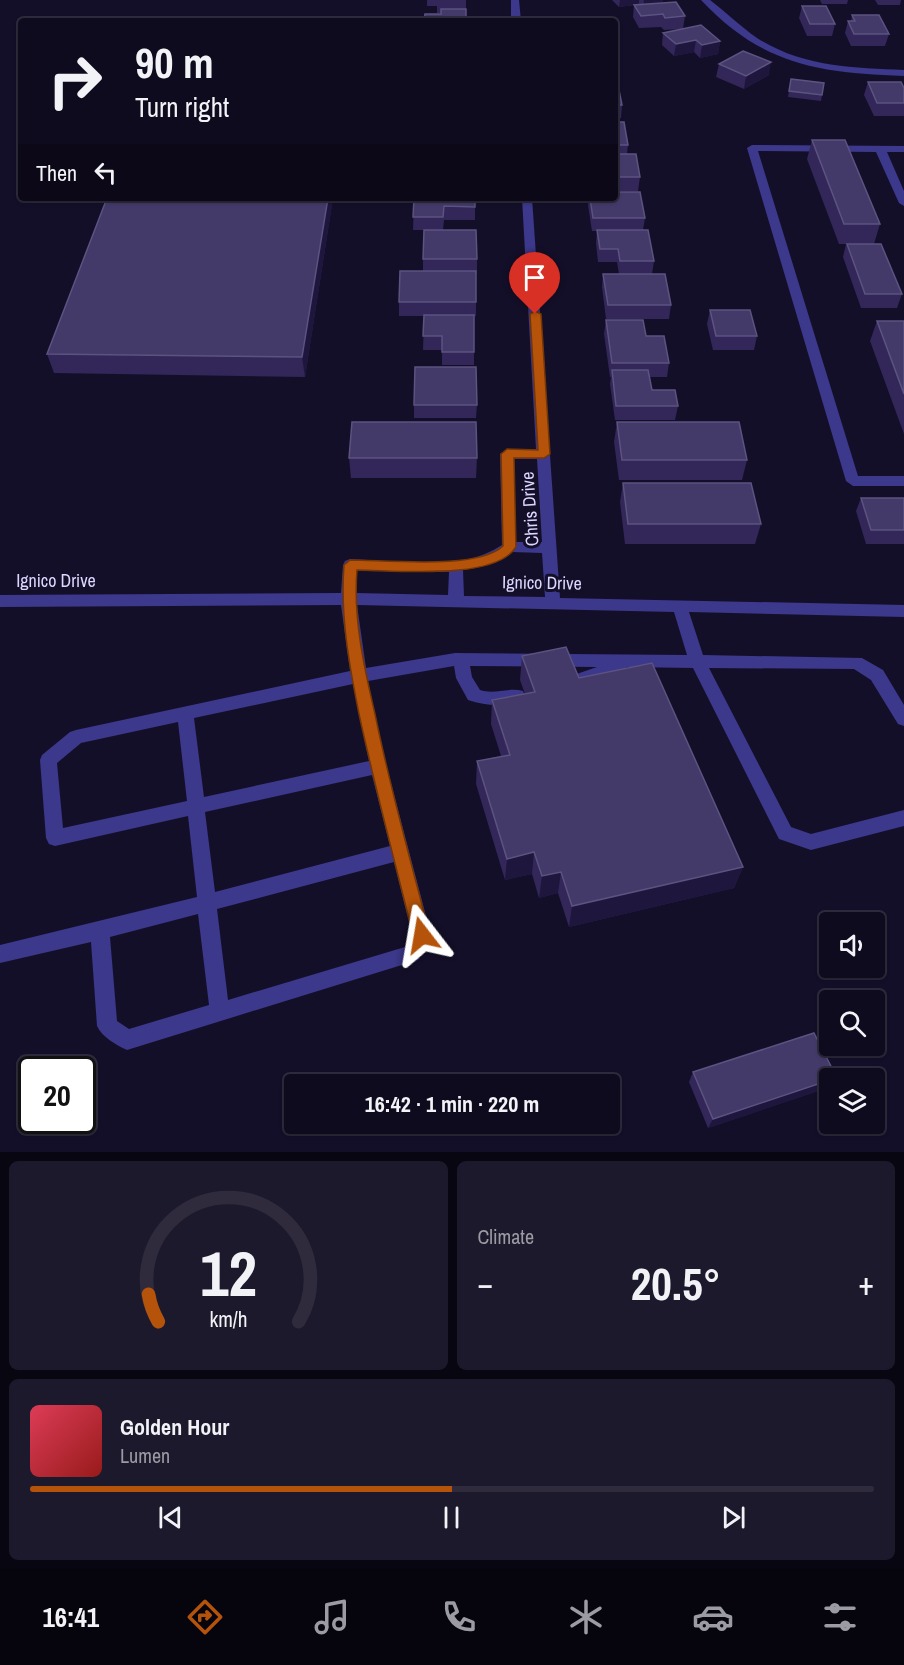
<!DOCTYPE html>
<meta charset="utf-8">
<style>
:root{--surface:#0f0b1f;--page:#1d192c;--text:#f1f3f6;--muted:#9b9ba4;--line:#2f2b3d;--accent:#b45309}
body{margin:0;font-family:"Archivo Narrow",sans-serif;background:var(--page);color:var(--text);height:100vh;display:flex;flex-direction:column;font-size:22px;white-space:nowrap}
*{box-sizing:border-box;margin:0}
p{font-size:20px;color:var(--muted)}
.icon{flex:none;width:33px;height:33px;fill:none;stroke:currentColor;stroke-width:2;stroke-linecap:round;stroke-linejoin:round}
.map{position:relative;height:1152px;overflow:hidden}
.details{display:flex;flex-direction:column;gap:9px;padding:9px;background:#080611;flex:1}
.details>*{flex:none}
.hud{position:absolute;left:18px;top:18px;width:600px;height:183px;border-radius:6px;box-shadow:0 2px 4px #0004,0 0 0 2px var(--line);background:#0f0b1f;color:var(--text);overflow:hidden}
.controls{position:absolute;left:819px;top:912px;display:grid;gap:12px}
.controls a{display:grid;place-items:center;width:66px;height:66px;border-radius:6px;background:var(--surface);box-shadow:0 2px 4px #0004,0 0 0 2px var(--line);font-size:30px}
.speed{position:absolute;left:18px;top:1056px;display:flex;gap:12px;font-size:30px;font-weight:700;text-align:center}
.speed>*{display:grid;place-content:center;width:78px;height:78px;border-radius:50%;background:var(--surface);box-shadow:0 2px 4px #0004,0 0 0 2px var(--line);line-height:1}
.speed .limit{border:3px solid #111;border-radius:9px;background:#fff;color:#111}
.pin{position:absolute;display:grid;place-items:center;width:51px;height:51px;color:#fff;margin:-62px -26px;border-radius:50% 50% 50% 0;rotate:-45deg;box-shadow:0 0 6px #0007}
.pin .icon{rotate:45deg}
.me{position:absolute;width:66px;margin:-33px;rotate:346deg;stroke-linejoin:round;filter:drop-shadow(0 0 4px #0008)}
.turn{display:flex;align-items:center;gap:21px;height:126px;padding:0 18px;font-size:27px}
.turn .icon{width:78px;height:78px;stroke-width:2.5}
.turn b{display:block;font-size:42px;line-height:51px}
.then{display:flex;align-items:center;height:57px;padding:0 18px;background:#0003;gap:12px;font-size:22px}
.big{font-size:45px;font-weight:800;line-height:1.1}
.details .card{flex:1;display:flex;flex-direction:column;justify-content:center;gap:9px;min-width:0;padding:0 21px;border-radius:9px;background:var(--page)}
.details .dial{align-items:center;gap:0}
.dial svg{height:156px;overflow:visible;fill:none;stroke:var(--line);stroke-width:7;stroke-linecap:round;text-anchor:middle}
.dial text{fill:var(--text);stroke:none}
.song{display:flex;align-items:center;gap:18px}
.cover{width:72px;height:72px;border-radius:9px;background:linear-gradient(135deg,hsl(350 70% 55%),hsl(0 70% 35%))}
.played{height:6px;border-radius:3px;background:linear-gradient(90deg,var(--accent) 50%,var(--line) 50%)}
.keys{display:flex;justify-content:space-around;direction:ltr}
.heat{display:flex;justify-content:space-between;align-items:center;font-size:33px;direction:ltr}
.details .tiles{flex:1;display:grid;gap:9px;grid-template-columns:1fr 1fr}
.card:last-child{grid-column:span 2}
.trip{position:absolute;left:284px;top:1074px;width:336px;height:60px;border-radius:6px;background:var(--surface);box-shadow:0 2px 4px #0004,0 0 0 2px var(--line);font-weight:800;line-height:60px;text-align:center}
.dock{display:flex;height:96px;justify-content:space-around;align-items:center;background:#06040c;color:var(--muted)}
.dock .icon{width:42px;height:42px}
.dock .on{color:var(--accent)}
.dock b{font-size:27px;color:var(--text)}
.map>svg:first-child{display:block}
</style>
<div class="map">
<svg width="904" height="1152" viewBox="0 0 904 1152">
<rect width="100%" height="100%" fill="#140f29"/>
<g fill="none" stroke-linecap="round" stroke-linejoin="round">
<path fill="#3c388b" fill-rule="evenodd" d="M511 0H519L521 21H511Z
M701 0H710C726 12 741 27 757 38 802 67 853 68 904 70V76C819 73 762 65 701 0Z
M752 145 904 146V152H887L904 191V206L899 203 876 152 758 151 858 476H904V486H853L846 481 747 148Z
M522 198H532L560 598 904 605V617L689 612 703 655 862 658 883 670 904 705V726L898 724 871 680 854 669 709 668 791 827 811 834 904 810V826L811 850 779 839 693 668 628 667 571 690 565 688 563 683 565 678 597 667 470 666 472 677 480 690C494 695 509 687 523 691L525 696 523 701C503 707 487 706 468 700L456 678 454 666 368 681 382 749 431 935 418 960 127 1050C116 1045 102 1037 97 1026L91 942 0 963V945L197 897 188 816 55 846 49 844 46 838 40 760 42 755 70 732 76 730 350 671 341 605 0 607V595L341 593 343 565 345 561 350 559C398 561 460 573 502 545L500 454 507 449H536ZM514 459H537L542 542H516ZM512 552 542 553 545 597 464 596 463 570 501 560ZM357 571 449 572 448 595 356 593ZM357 605 674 612 687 655 455 653 366 668ZM353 684 369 761 204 797 194 718ZM178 722 187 801 63 828 57 763 81 743ZM372 775 390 846 215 892 205 812ZM394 862 412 934 405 947 228 1000 217 909ZM198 914 209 1005 129 1029 117 1021 110 937Z"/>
</g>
<path fill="#322758" d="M427 0H466V13L441 14V13H437V6H427Z
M612 0H663L662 3 685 16 683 29 720 41 718 54 700 58 694 52 674 56 662 45 663 33 683 29 664 30 661 27 639 28 633 17 634 5 619 7Z
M820 0H848L847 4H822Z
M875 0H901L900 5H878Z
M802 6 835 24 832 36H807L799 18Z
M852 15 889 34 885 46H851L845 33 848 21H851Z
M719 64 769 75 744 89 716 77Z
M791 79 822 95 821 101 788 97Z
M868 82 904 88V116H874L864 95Z
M615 90 622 105 621 118H615Z
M615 122 628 145 627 154 640 177 638 191H615Z
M812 140 880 224 874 244 902 294 897 308H861L843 257 846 244H839L807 159Z
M107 198H333L305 377 54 373 47 354Z
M414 198H475V220H444L443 230H413Z
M589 198H615L645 218 643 230 654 261 652 274 671 305 669 319H606L602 287 603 274H619L617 262H598L596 243 597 231H592L588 205Z
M423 259H477V273H476V316H474V365H442V350H423L424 316H399V302L423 271Z
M710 310 757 336 754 350H713L707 324Z
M606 320 646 336 669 363 667 377H650L652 390 678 406 675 420H615L610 384 611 377H610L604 334Z
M877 321H904V434L870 341Z
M414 405H477L476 418H414Z
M617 422 747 460 742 480H619L614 442Z
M349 458H477L476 478H351Z
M623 483 761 524 755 544H625L620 502Z
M861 498H904V544H866L856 511Z
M522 656 579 678 743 867 734 888 569 927 558 893 539 898 532 874 505 880 476 784 477 761 501 756 491 724 492 700 525 694 520 680Z
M693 1072 837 1078H830V1087L708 1128 689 1082Z"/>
<path fill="#1e163d" d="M620 0H639V4L619 7Z
M644 0H663L662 5 643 8Z
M696 40 694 52 674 56 676 44Z
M720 41 718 54 700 58 702 45Z
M771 62 769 75 744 89 746 76Z
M328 198H333L305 377 302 357Z
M534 852 532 874 505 880 507 859Z
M743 867 734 888 569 927 572 906Z
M561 872 558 893 539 898 542 876Z
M830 1080V1087L708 1128 713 1119Z"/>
<path fill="#443a6a" stroke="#5c5381" stroke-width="1.5" d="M676 2 685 16 665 18 663 14 641 16 634 5Z
M802 6H826L835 24H810Z
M441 9H466V21H424L425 14H441Z
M852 15H879L889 34H854L848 21H855Z
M701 25 720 41 702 45 696 40 676 44 663 33Z
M743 51 771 62 746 76 719 64Z
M791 79 824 83 822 95 789 91Z
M868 82H901L904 88V103H877Z
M615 90H619L622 105H615Z
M615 122H624L628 145H615Z
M812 140H845L880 224H844Z
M615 154H636L640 177H615Z
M615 192H640L645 218H593L590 198H615Z
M107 198H328L302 357 47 354Z
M414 198H475V207L444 206 443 217H413Z
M424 230H476L477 259H423Z
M597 230H648L654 261H620L618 249H600Z
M847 244H881L902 294H865Z
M400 271H476V302H399Z
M603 274H665L671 305H608Z
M710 310H750L757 336H716Z
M424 315H474V352H442V336H423Z
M606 320H643L646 336H664L669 363H612Z
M877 321H904V394Z
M415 367H476L477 405H414Z
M612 370H648L652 390H675L678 406H616Z
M352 422H476L477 458H349Z
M617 422H739L747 460H622Z
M623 483H751L761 524H628Z
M861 498H904V530H871Z
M566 647 579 678 652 663 743 867 572 906 561 872 542 876 534 852 507 859 477 761 510 755 492 700 535 692 522 656Z
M814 1033 837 1078H830V1080L713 1119 693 1072Z"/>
<path fill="#b45309" stroke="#753606" stroke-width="1.5" d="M535 311 541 314 550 454 544 458H514L516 547C495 581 394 570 357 570 353 618 364 667 375 714 390 788 411 862 430 935L428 941 422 943 416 941 413 935C395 862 375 788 359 714 349 664 340 615 344 565L350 560C386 560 478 570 503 546L501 454 507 449 538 450 530 314Z"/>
<g text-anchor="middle" stroke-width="6" stroke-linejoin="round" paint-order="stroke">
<g font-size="18" fill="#dcd7ff" stroke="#140f29">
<text transform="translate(530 509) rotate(-94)" y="6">Chris Drive</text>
<text x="56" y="587">Ignico Drive</text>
<text transform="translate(542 583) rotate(1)" y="6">Ignico Drive</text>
</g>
</g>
</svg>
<div class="controls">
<a><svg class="icon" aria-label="sound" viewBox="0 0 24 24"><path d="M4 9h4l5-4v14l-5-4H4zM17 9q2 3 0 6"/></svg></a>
<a><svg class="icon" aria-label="search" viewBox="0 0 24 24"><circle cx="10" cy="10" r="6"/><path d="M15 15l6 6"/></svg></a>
<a><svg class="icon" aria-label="layers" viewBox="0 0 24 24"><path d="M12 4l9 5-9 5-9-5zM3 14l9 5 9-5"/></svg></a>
</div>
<div class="speed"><div class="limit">20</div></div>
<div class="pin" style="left:535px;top:314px;background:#d93025"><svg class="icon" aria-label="arrive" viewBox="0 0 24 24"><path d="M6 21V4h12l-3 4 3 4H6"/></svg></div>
<svg class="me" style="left:422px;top:935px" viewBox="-20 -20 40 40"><path d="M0-17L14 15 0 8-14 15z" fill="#b45309" stroke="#fff" stroke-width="4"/></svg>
<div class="trip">16:42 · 1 min · 220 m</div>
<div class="hud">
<div class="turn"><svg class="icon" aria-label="right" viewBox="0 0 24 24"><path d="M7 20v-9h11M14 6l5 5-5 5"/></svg><div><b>90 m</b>Turn right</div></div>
<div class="then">Then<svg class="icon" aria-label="left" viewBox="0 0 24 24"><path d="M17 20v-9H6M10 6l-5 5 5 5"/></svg></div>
</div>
</div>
<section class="details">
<div class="tiles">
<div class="card dial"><svg viewBox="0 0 100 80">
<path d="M14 69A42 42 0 1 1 86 69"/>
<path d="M14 69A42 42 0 0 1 9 55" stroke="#b45309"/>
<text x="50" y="56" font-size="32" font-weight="700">12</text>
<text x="50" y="72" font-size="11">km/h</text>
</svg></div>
<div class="card"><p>Climate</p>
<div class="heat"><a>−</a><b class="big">20.5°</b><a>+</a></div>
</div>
<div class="card">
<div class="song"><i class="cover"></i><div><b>Golden Hour</b><p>Lumen</p></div></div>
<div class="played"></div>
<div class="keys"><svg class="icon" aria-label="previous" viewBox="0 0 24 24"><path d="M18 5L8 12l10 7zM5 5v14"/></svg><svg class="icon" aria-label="pause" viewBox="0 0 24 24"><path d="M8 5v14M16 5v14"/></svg><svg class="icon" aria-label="next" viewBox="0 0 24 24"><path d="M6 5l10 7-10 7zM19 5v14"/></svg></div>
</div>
</div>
</section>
<nav class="dock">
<b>16:41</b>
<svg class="icon on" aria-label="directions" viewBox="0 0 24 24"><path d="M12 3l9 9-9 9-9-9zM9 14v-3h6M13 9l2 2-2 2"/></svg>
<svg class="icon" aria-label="music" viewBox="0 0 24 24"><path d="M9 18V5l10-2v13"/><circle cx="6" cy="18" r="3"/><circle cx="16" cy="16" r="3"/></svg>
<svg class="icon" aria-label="phone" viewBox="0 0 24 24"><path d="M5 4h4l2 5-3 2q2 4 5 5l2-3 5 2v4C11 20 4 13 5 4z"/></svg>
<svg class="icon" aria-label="climate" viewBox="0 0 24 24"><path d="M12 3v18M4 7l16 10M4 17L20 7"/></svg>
<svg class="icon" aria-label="car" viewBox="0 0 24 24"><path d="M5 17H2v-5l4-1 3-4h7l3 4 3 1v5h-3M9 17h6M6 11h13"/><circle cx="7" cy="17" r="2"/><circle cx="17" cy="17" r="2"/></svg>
<svg class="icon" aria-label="filters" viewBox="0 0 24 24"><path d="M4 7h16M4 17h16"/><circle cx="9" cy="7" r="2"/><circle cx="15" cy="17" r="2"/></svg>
</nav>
